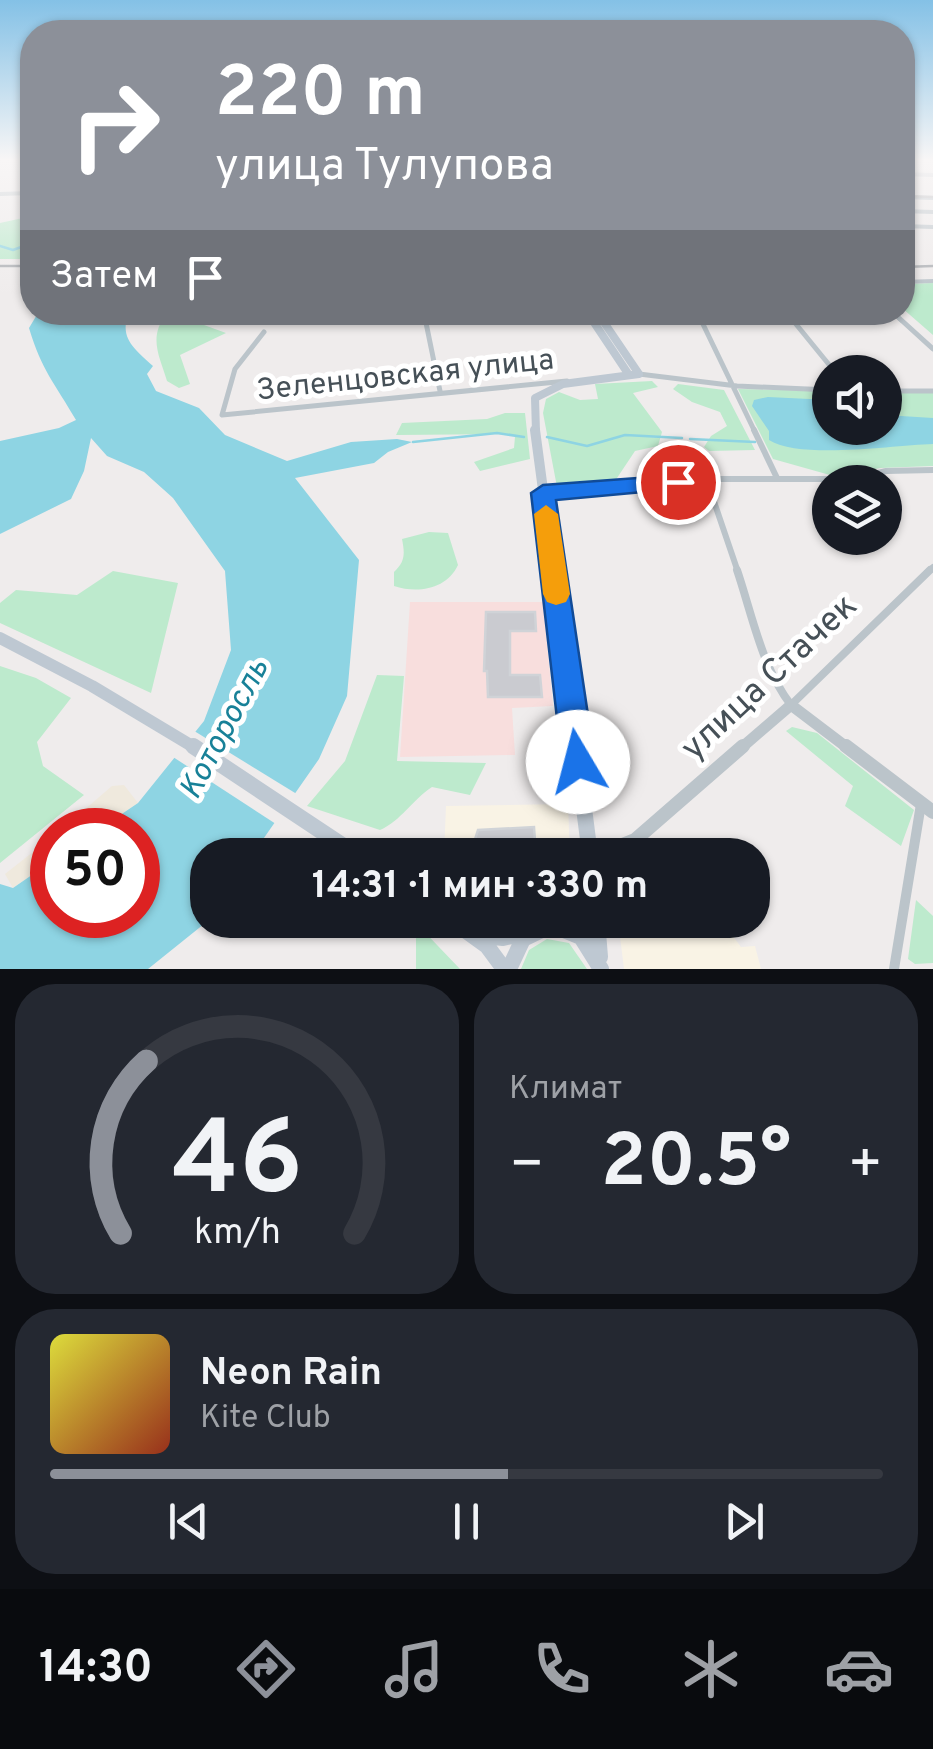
<!DOCTYPE html>
<html lang="ru">
<meta charset="utf-8">
<style>
:root{--surface:#171b24;--page:#242831;--text:#f1f3f6;--muted:#9ea1a6;--line:#363941;--accent:#8c9099}
body{margin:0;font-family:Overpass,sans-serif;background:var(--page);color:var(--text);height:100vh;display:flex;flex-direction:column;font-size:38px;white-space:nowrap}
*{box-sizing:border-box;margin:0}
p{font-size:32px;color:var(--muted)}
.icon{flex:none;width:55px;height:55px;fill:none;stroke:currentColor;stroke-width:2;stroke-linecap:round;stroke-linejoin:round}
.map{position:relative;height:969px;overflow:hidden}
.side{display:flex;flex-direction:column;gap:15px;padding:15px;background:#0d0f14;flex:1}
.side>*{flex:none}
.banner{position:absolute;left:20px;top:20px;width:895px;height:305px;border-radius:40px;box-shadow:0 2px 8px #0004;background:#8c9099;color:#fff;overflow:hidden}
.buttons{position:absolute;left:812px;top:355px;display:grid;gap:20px}
.buttons a{display:grid;place-items:center;width:90px;height:90px;border-radius:50%;background:var(--surface);box-shadow:0 2px 8px #0004;font-size:50px}
.speed{position:absolute;left:30px;top:808px;display:flex;gap:20px;font-size:50px;font-weight:700;text-align:center}
.speed>*{display:grid;place-content:center;width:130px;height:130px;border-radius:50%;background:var(--surface);box-shadow:0 2px 8px #0004;line-height:1}
.speed .limit{border:15px solid #d22;background:#fff;color:#111}
.pin{position:absolute;display:grid;place-items:center;width:85px;height:85px;color:#fff;margin:-42px;border:5px solid #fff;border-radius:50%;box-shadow:0 2px 10px #0007}
.me{position:absolute;width:110px;margin:-55px;rotate:352deg;stroke-linejoin:round;filter:drop-shadow(0 0 8px #0008)}
.turn{display:flex;align-items:center;gap:35px;height:210px;padding:0 30px;font-size:45px}
.turn .icon{width:130px;height:130px;stroke-width:2.5}
.turn b{display:block;font-size:70px;line-height:85px}
.then{display:flex;align-items:center;height:95px;padding:0 30px;background:#0003;gap:20px;font-size:38px}
.big{font-size:75px;font-weight:700;line-height:1.1}
.side .widget{flex:1;display:flex;flex-direction:column;justify-content:center;gap:15px;min-width:0;padding:0 35px;border-radius:40px;background:var(--page)}
.side .dial{align-items:center;gap:0}
.dial svg{height:260px;overflow:visible;fill:none;stroke:var(--line);stroke-width:7;stroke-linecap:round;text-anchor:middle}
.dial text{fill:var(--text);stroke:none}
.song{display:flex;align-items:center;gap:30px}
.cover{width:120px;height:120px;border-radius:15px;background:linear-gradient(135deg,hsl(60 70% 55%),hsl(10 70% 35%))}
.played{height:10px;border-radius:5px;background:linear-gradient(90deg,var(--accent) 55%,var(--line) 55%)}
.keys{display:flex;justify-content:space-around;direction:ltr}
.heat{display:flex;justify-content:space-between;align-items:center;font-size:55px;direction:ltr}
.side .tiles{flex:1;display:grid;gap:15px;grid-template-columns:1fr 1fr}
.widget:last-child{grid-column:span 2}
.trip{position:absolute;left:190px;top:838px;width:580px;height:100px;border-radius:40px;background:var(--surface);box-shadow:0 2px 8px #0004;font-weight:700;line-height:100px;text-align:center}
.menu{display:flex;height:160px;justify-content:space-around;align-items:center;background:#090b0e;color:var(--muted)}
.menu .icon{width:70px;height:70px}
.menu .active{color:var(--accent)}
.menu b{font-size:45px;color:var(--text)}
.map>svg:first-child{display:block}
</style>
<div class="map">
<svg width="933" height="969" viewBox="0 0 933 969">
<rect width="100%" height="100%" fill="#efecec"/>
<path fill="#f9f3e5" d="M568 804 570 855H444L446 806Z
M618 920H721L741 947 755 946 761 969H624Z"/>
<path fill="#f8dedd" d="M410 602H543L553 706 512 708 515 755 400 757Z"/>
<path fill="#bdeacd" d="M32 216V259H0V223Z
M933 283V335L902 308 903 284Z
M167 313H185L193 321 226 333 180 355 190 384 179 388 167 381C159 355 148 337 167 313Z
M652 381 658 387 633 393 662 432 658 446 635 451 613 484 557 487 543 413 546 399 559 392 580 400 598 399 595 384Z
M678 384 724 390 755 450 709 451 704 447 711 436 727 426 720 412 692 402 673 389Z
M738 389 830 391V428H885V392H933V466L880 468 837 477 773 459Z
M505 413H525L530 459 480 471 474 462 514 448 515 437 511 434 396 435 402 423 487 419Z
M429 532 448 533 458 565C447 589 418 594 394 586V572C405 562 405 554 402 539Z
M113 571 178 583 151 693 0 623V603L16 590 77 595Z
M0 666 36 678 71 698 37 742 43 766 84 795 0 863Z
M377 675 404 676 397 761 486 763 470 795 432 787C412 800 401 821 380 830L307 806 345 761Z
M792 727 817 733 914 810 901 846 845 806 853 786 786 731Z
M916 900 933 916V963L915 964 908 959Z
M416 923 460 969H416Z
M547 939 569 943 587 969H521L529 950Z"/>
<path fill="#efe9dd" d="M124 785 138 803 98 830H61L112 786Z
M52 837V861L13 888 5 874Z"/>
<path fill="#8ed4e3" d="M38 313H129C118 338 136 350 153 366L147 374 156 391 199 408 225 435 287 461 351 442 397 439 412 442 388 452 374 463 295 478 359 560 347 696 319 759 252 855H208V919L204 924 148 969H0V884L13 888 52 861V915H138V830H98L138 803 204 721 231 650 225 571 173 498 144 472 107 456 91 438 84 471 71 499 0 534V441L59 428 76 420C54 382 42 371 29 328Z
M768 397 830 400V428H885V415L933 418V444C893 445 801 460 769 440V431L752 406 754 400Z"/>
<path fill="#efecec" d="M191 729 300 796 279 826 170 755Z"/>
<g fill="none" stroke-linecap="round" stroke-linejoin="round">
<path stroke="#8ed4e3" stroke-width="2.5" d="M0 246 13 250 32 243
M547 437 587 446 625 435 682 438
M690 439 755 442
M413 442 497 433 524 437"/>
</g>
<path fill="#cacbd0" stroke="#d0d3d7" stroke-width="2.5" d="M486 612H535L536 631H510V675H540L542 697H488L487 671H484Z
M534 827 536 855H470L478 830Z"/>
<g fill="none" stroke-linecap="round" stroke-linejoin="round">
<path stroke="#bbc4ca" stroke-width="4" d="M902 174 933 175
M0 194 31 193
M902 197 933 198
M902 211 933 212
M902 226 933 227
M902 282 933 281
M424 312 426 321
M697 312 701 321
M786 312 793 321
M892 312 902 321"/>
<path stroke="#bbc4ca" stroke-width="5" d="M425 318 440 391
M700 318 755 432
M791 318 835 372
M899 318 933 349
M264 332 235 369 222 415 567 381
M639 374 737 386 830 390
M885 391H933"/>
<path stroke="#bbc4ca" stroke-width="6" d="M754 430 777 478
M707 481 738 572
M543 493 718 479H856L886 471 933 470
M927 572 933 567"/>
<path stroke="#bbc4ca" stroke-width="8" d="M737 570C752 614 762 668 791 705L930 570"/>
<path stroke="#bbc4ca" stroke-width="10" d="M894 969 921 804"/>
<path stroke="#bbc4ca" stroke-width="11" d="M740 749 791 705 849 749"/>
<path stroke="#bbc4ca" stroke-width="14" d="M846 746 933 812
M590 849 615 848 635 840 743 746"/>
<path stroke="#bec8d2" stroke-width="6" d="M587 312 593 321
M597 312 603 321"/>
<path stroke="#bec8d2" stroke-width="8" d="M591 318 629 375
M536 432 535 398 563 384 639 374 601 318"/>
<path stroke="#bec8d2" stroke-width="10" d="M535 430 554 572"/>
<path stroke="#bec8d2" stroke-width="12" d="M553 570 576 749
M0 638 92 686 197 749"/>
<path stroke="#bec8d2" stroke-width="16" d="M193 746 357 855
M576 746 590 855
M451 920 487 946 504 969
M597 920 600 957
M478 935 503 938 525 933
M509 969 523 939 552 925 581 937 601 969"/>
<path stroke="#afb2b6" stroke-width="2.5" d="M902 196 933 197
M0 266H32
M902 267 933 266"/>
</g>
<linearGradient id="sky" x2="0" y2="1"><stop stop-color="#84c1e6"/><stop offset="0.54" stop-color="#f8f6f6"/><stop offset="1" stop-color="#f8f6f6" stop-opacity="0"/></linearGradient>
<rect width="933" height="296" fill="url(#sky)"/>
<path fill="#1a73e8" stroke="#114b97" stroke-width="2.5" d="M678 475 689 482 686 488 556 500 595 762 590 773 578 778 567 773 562 762 531 493 543 485Z"/>
<path fill="#f59e0b" d="M546 505 558 514 570 594 566 602 556 605 547 602 543 594 534 514Z"/>
<g text-anchor="middle" stroke-width="10" stroke-linejoin="round" paint-order="stroke">
<g font-size="30" fill="#465057" stroke="#fff">
<text transform="translate(405 374) rotate(-6)" y="10">Зеленцовская улица</text>
</g>
<g font-size="32" font-style="italic" fill="#188198" stroke="#fff">
<text transform="translate(223 728) rotate(-62)" y="11">Которосль</text>
</g>
<g font-size="35" fill="#465057" stroke="#fff">
<text transform="translate(768 676) rotate(-43)" y="12">улица Стачек</text>
</g>
</g>
</svg>
<div class="buttons">
<a><svg class="icon" aria-label="sound" viewBox="0 0 24 24"><path d="M4 9h4l5-4v14l-5-4H4zM17 9q2 3 0 6"/></svg></a>
<a><svg class="icon" aria-label="layers" viewBox="0 0 24 24"><path d="M12 4l9 5-9 5-9-5zM3 14l9 5 9-5"/></svg></a>
</div>
<div class="speed"><div class="limit">50</div></div>
<div class="pin" style="left:678px;top:482px;background:#d93025"><svg class="icon" aria-label="arrive" viewBox="0 0 24 24"><path d="M6 21V4h12l-3 4 3 4H6"/></svg></div>
<svg class="me" style="left:578px;top:762px" viewBox="-20 -20 40 40"><circle r="19" fill="#fff"/><path d="M0-13L10 11 0 6-10 11z" fill="#1a73e8"/></svg>
<div class="trip">14:31 · 1 мин · 330 m</div>
<div class="banner">
<div class="turn"><svg class="icon" aria-label="right" viewBox="0 0 24 24"><path d="M7 20v-9h11M14 6l5 5-5 5"/></svg><div><b>220 m</b>улица Тулупова</div></div>
<div class="then">Затем<svg class="icon" aria-label="arrive" viewBox="0 0 24 24"><path d="M6 21V4h12l-3 4 3 4H6"/></svg></div>
</div>
</div>
<section class="side">
<div class="tiles">
<div class="widget dial"><svg viewBox="0 0 100 80">
<path d="M14 69A42 42 0 1 1 86 69"/>
<path d="M14 69A42 42 0 0 1 22 16" stroke="#8c9099"/>
<text x="50" y="56" font-size="32" font-weight="700">46</text>
<text x="50" y="72" font-size="11">km/h</text>
</svg></div>
<div class="widget"><p>Климат</p>
<div class="heat"><a>−</a><b class="big">20.5°</b><a>+</a></div>
</div>
<div class="widget">
<div class="song"><i class="cover"></i><div><b>Neon Rain</b><p>Kite Club</p></div></div>
<div class="played"></div>
<div class="keys"><svg class="icon" aria-label="previous" viewBox="0 0 24 24"><path d="M18 5L8 12l10 7zM5 5v14"/></svg><svg class="icon" aria-label="pause" viewBox="0 0 24 24"><path d="M8 5v14M16 5v14"/></svg><svg class="icon" aria-label="next" viewBox="0 0 24 24"><path d="M6 5l10 7-10 7zM19 5v14"/></svg></div>
</div>
</div>
</section>
<nav class="menu">
<b>14:30</b>
<svg class="icon active" aria-label="directions" viewBox="0 0 24 24"><path d="M12 3l9 9-9 9-9-9zM9 14v-3h6M13 9l2 2-2 2"/></svg>
<svg class="icon" aria-label="music" viewBox="0 0 24 24"><path d="M9 18V5l10-2v13"/><circle cx="6" cy="18" r="3"/><circle cx="16" cy="16" r="3"/></svg>
<svg class="icon" aria-label="phone" viewBox="0 0 24 24"><path d="M5 4h4l2 5-3 2q2 4 5 5l2-3 5 2v4C11 20 4 13 5 4z"/></svg>
<svg class="icon" aria-label="climate" viewBox="0 0 24 24"><path d="M12 3v18M4 7l16 10M4 17L20 7"/></svg>
<svg class="icon" aria-label="car" viewBox="0 0 24 24"><path d="M5 17H2v-5l4-1 3-4h7l3 4 3 1v5h-3M9 17h6M6 11h13"/><circle cx="7" cy="17" r="2"/><circle cx="17" cy="17" r="2"/></svg>
</nav>
